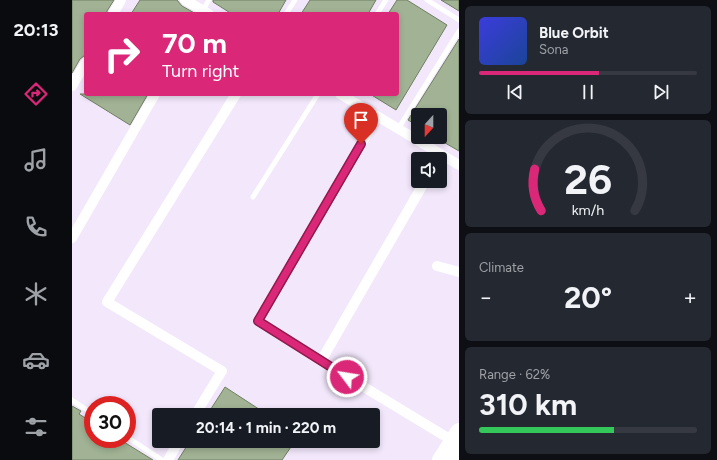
<!DOCTYPE html>
<meta charset="utf-8">
<style>
:root{--surface:#171b24;--page:#242831;--text:#f1f3f6;--muted:#9ea1a6;--line:#363941;--accent:#db2777}
body{margin:0;font-family:Figtree,sans-serif;background:var(--page);color:var(--text);height:100vh;display:flex;flex-direction:column;font-size:15px;white-space:nowrap}
*{box-sizing:border-box;margin:0}
p{font-size:13px;color:var(--muted)}
.icon{flex:none;width:22px;height:22px;fill:none;stroke:currentColor;stroke-width:2;stroke-linecap:round;stroke-linejoin:round}
.map{position:relative;flex:1;overflow:hidden}
.drawer{display:flex;flex-direction:column;gap:6px;padding:6px;background:#0d0f14;width:258px}
.drawer>*{flex:none}
.guide{position:absolute;left:12px;top:12px;width:315px;height:84px;border-radius:4px;box-shadow:0 2px 6px #0003;background:#db2777;color:#fff;overflow:hidden}
.needle{width:26px;rotate:201deg}
.fabs{position:absolute;left:339px;top:108px;display:grid;gap:8px}
.fabs a{display:grid;place-items:center;width:36px;height:36px;border-radius:4px;background:var(--surface);box-shadow:0 2px 6px #0003;font-size:20px}
.speed{position:absolute;left:12px;top:396px;display:flex;gap:8px;font-size:20px;font-weight:700;text-align:center}
.speed>*{display:grid;place-content:center;width:52px;height:52px;border-radius:50%;background:var(--surface);box-shadow:0 2px 6px #0003;line-height:1}
.speed .limit{border:6px solid #d22;background:#fff;color:#111}
.pin{position:absolute;display:grid;place-items:center;width:34px;height:34px;color:#fff;margin:-41px -17px;border-radius:50% 50% 50% 0;rotate:-45deg;box-shadow:0 0 4px #0007}
.pin .icon{rotate:45deg}
.me{position:absolute;width:44px;margin:-22px;rotate:301deg;stroke-linejoin:round;filter:drop-shadow(0 0 3px #0008)}
.turn{display:flex;align-items:center;gap:14px;height:84px;padding:0 12px;font-size:18px}
.turn .icon{width:52px;height:52px;stroke-width:2.5}
.turn b{display:block;font-size:28px;line-height:34px}
.big{font-size:30px;font-weight:700;line-height:1.1}
.drawer .card{flex:1;display:flex;flex-direction:column;justify-content:center;gap:6px;min-width:0;padding:0 14px;border-radius:6px;background:var(--page)}
.drawer .dial{align-items:center;gap:0}
.dial svg{height:104px;overflow:visible;fill:none;stroke:var(--line);stroke-width:7;stroke-linecap:round;text-anchor:middle}
.dial text{fill:var(--text);stroke:none}
.song{display:flex;align-items:center;gap:12px}
.cover{width:48px;height:48px;border-radius:6px;background:linear-gradient(135deg,hsl(240 70% 55%),hsl(220 70% 35%))}
.played{height:4px;border-radius:2px;background:linear-gradient(90deg,var(--accent) 55%,var(--line) 55%)}
.keys{display:flex;justify-content:space-around;direction:ltr}
.heat{display:flex;justify-content:space-between;align-items:center;font-size:22px;direction:ltr}
.charge{height:6px;border-radius:3px;background:linear-gradient(90deg,#34c759 62%,var(--line) 0)}
.trip{position:absolute;left:80px;top:408px;width:228px;height:40px;border-radius:4px;background:var(--surface);box-shadow:0 2px 6px #0003;font-weight:700;line-height:40px;text-align:center}
main{display:flex;flex:1;min-height:0}
.tab-bar{display:flex;flex-direction:column;width:72px;justify-content:space-around;align-items:center;background:#090b0e;color:var(--muted)}
.tab-bar .icon{width:28px;height:28px}
.tab-bar .selected{color:var(--accent)}
.tab-bar b{font-size:18px;color:var(--text)}
.map>svg:first-child{display:block}
</style>
<main>
<nav class="tab-bar">
<b>20:13</b>
<svg class="icon selected" aria-label="directions" viewBox="0 0 24 24"><path d="M12 3l9 9-9 9-9-9zM9 14v-3h6M13 9l2 2-2 2"/></svg>
<svg class="icon" aria-label="music" viewBox="0 0 24 24"><path d="M9 18V5l10-2v13"/><circle cx="6" cy="18" r="3"/><circle cx="16" cy="16" r="3"/></svg>
<svg class="icon" aria-label="phone" viewBox="0 0 24 24"><path d="M5 4h4l2 5-3 2q2 4 5 5l2-3 5 2v4C11 20 4 13 5 4z"/></svg>
<svg class="icon" aria-label="climate" viewBox="0 0 24 24"><path d="M12 3v18M4 7l16 10M4 17L20 7"/></svg>
<svg class="icon" aria-label="car" viewBox="0 0 24 24"><path d="M5 17H2v-5l4-1 3-4h7l3 4 3 1v5h-3M9 17h6M6 11h13"/><circle cx="7" cy="17" r="2"/><circle cx="17" cy="17" r="2"/></svg>
<svg class="icon" aria-label="filters" viewBox="0 0 24 24"><path d="M4 7h16M4 17h16"/><circle cx="9" cy="7" r="2"/><circle cx="15" cy="17" r="2"/></svg>
</nav>
<div class="map">
<svg width="387" height="460" viewBox="0 0 387 460">
<rect width="100%" height="100%" fill="#f2e7fb"/>
<path fill="#a1b394" stroke="#6f7f62" d="M0 0H42L35 11V14H14V53L12 56 8 59 0 73Z
M68 0H105L110 6 124 14H59Z
M141 0H214L206 14H160L141 2Z
M238 0H304L296 14H229Z
M325 0H335L375 25 324 110 298 94H325V14H316Z
M369 0H387V11Z
M387 39V151L368 140V115H346V126L336 120Z
M8 94H76L58 125Z
M153 387 196 415H135Z
M0 406 9 411 7 414 21 423V439H47L81 460H0Z
M118 441H223L210 460H106Z"/>
<g fill="none" stroke-linecap="round" stroke-linejoin="round">
<path stroke="#fff" stroke-width="5" d="M355 0 387 20
M131 10 137 0
M214 14 223 0
M305 14 314 0
M326 129 387 31
M181 197 246 94
M0 400 21 414
M55 437 90 460"/>
<path stroke="#fff" stroke-width="10" d="M113 0 137 14
M41 14 49 0
M0 86 14 62
M268 94 387 165
M305 117 186 321 249 361 381 441
M0 238 83 94
M365 266 387 272
M249 361 353 181
M123 415 150 371 35 302 164 94
M96 460 107 441"/>
<path stroke="#fff" stroke-width="18" d="M369 460 387 432
M384 460 387 455"/>
</g>
<g fill="none" stroke-linecap="round" stroke-linejoin="round">
<g stroke="#8e194d" stroke-width="10">
<path id="route" d="M275 377 186 321 289 144"/>
</g>
<use href="#route" stroke="#db2777" stroke-width="7"/>
</g>
</svg>
<div class="fabs">
<a><svg class="needle" viewBox="-14 -14 28 28"><path d="M0-13l5 13h-10z" fill="#e53935"/><path d="M0 13l5-13h-10z" fill="#9ea1a6"/></svg></a>
<a><svg class="icon" aria-label="sound" viewBox="0 0 24 24"><path d="M4 9h4l5-4v14l-5-4H4zM17 9q2 3 0 6"/></svg></a>
</div>
<div class="speed"><div class="limit">30</div></div>
<div class="pin" style="left:289px;top:144px;background:#d93025"><svg class="icon" aria-label="arrive" viewBox="0 0 24 24"><path d="M6 21V4h12l-3 4 3 4H6"/></svg></div>
<svg class="me" style="left:275px;top:377px" viewBox="-20 -20 40 40"><circle r="17" fill="#db2777" stroke="#fff" stroke-width="3"/><path d="M0-11L8 9 0 5-8 9z" fill="#fff"/></svg>
<div class="trip">20:14 · 1 min · 220 m</div>
<div class="guide">
<div class="turn"><svg class="icon" aria-label="right" viewBox="0 0 24 24"><path d="M7 20v-9h11M14 6l5 5-5 5"/></svg><div><b>70 m</b>Turn right</div></div>
</div>
</div>
<section class="drawer">
<div class="card">
<div class="song"><i class="cover"></i><div><b>Blue Orbit</b><p>Sona</p></div></div>
<div class="played"></div>
<div class="keys"><svg class="icon" aria-label="previous" viewBox="0 0 24 24"><path d="M18 5L8 12l10 7zM5 5v14"/></svg><svg class="icon" aria-label="pause" viewBox="0 0 24 24"><path d="M8 5v14M16 5v14"/></svg><svg class="icon" aria-label="next" viewBox="0 0 24 24"><path d="M6 5l10 7-10 7zM19 5v14"/></svg></div>
</div>
<div class="card dial"><svg viewBox="0 0 100 80">
<path d="M14 69A42 42 0 1 1 86 69"/>
<path d="M14 69A42 42 0 0 1 9 37" stroke="#db2777"/>
<text x="50" y="56" font-size="32" font-weight="700">26</text>
<text x="50" y="72" font-size="11">km/h</text>
</svg></div>
<div class="card"><p>Climate</p>
<div class="heat"><a>−</a><b class="big">20°</b><a>+</a></div>
</div>
<div class="card"><p>Range · 62%</p><b class="big">310 km</b><div class="charge"></div></div>
</section>
</main>
